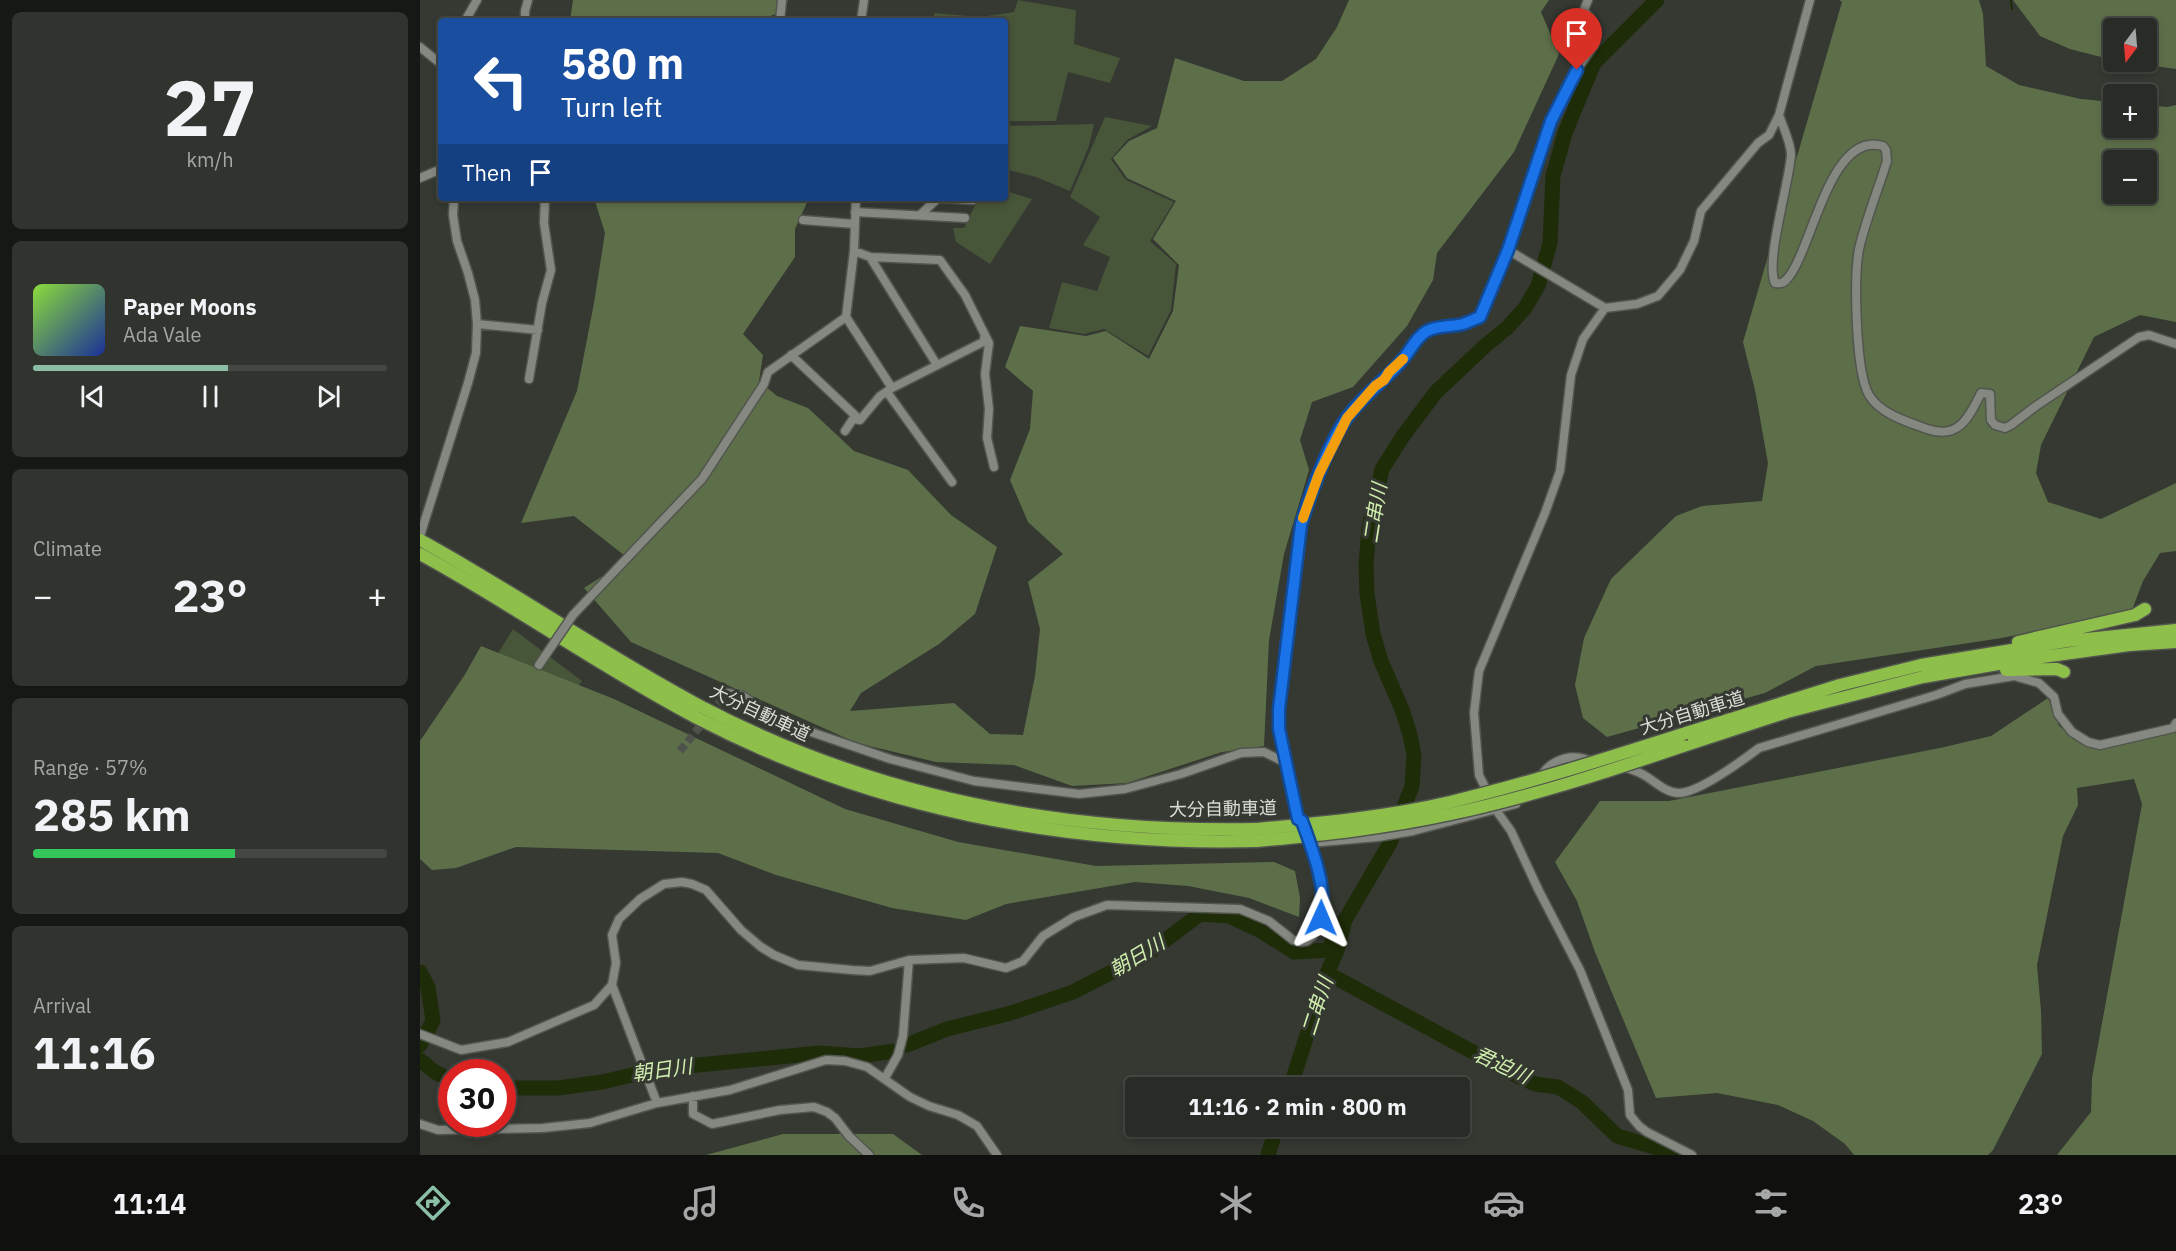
<!DOCTYPE html>
<meta charset="utf-8">
<style>
:root{--surface:#282b26;--page:#30332e;--text:#f1f3f6;--muted:#a5a7a7;--line:#444743;--accent:#8abfa5}
body{margin:0;font-family:"IBM Plex Sans","Noto Sans JP",sans-serif;background:var(--page);color:var(--text);height:100vh;display:flex;flex-direction:column;font-size:22px;white-space:nowrap}
*{box-sizing:border-box;margin:0}
p{font-size:20px;color:var(--muted)}
.icon{flex:none;width:33px;height:33px;fill:none;stroke:currentColor;stroke-width:2;stroke-linecap:round;stroke-linejoin:round}
.map{position:relative;flex:1;overflow:hidden}
.drawer{display:flex;flex-direction:column;gap:12px;padding:12px;background:#161815;width:420px}
.drawer>*{flex:none}
.top-card{position:absolute;left:18px;top:18px;width:570px;height:183px;border-radius:6px;box-shadow:0 3px 9px #0003,0 0 0 2px var(--line);background:#1a4fa0;color:#fff;overflow:hidden}
.needle{width:39px;rotate:196deg}
.fabs{position:absolute;left:1683px;top:18px;display:grid;gap:12px}
.fabs a{display:grid;place-items:center;width:54px;height:54px;border-radius:6px;background:var(--surface);box-shadow:0 3px 9px #0003,0 0 0 2px var(--line);font-size:30px}
.speed{position:absolute;left:18px;top:1059px;display:flex;gap:12px;font-size:30px;font-weight:700;text-align:center}
.speed>*{display:grid;place-content:center;width:78px;height:78px;border-radius:50%;background:var(--surface);box-shadow:0 3px 9px #0003,0 0 0 2px var(--line);line-height:1}
.speed .limit{border:9px solid #d22;background:#fff;color:#111}
.pin{position:absolute;display:grid;place-items:center;width:51px;height:51px;color:#fff;margin:-62px -26px;border-radius:50% 50% 50% 0;rotate:-45deg;box-shadow:0 0 6px #0007}
.pin .icon{rotate:45deg}
.me{position:absolute;width:66px;margin:-33px;rotate:1deg;stroke-linejoin:round;filter:drop-shadow(0 0 4px #0008)}
.turn{display:flex;align-items:center;gap:21px;height:126px;padding:0 24px;font-size:27px}
.turn .icon{width:78px;height:78px;stroke-width:2.5}
.turn b{display:block;font-size:42px;line-height:51px}
.then{display:flex;align-items:center;height:57px;padding:0 24px;background:#0003;gap:12px;font-size:22px}
.big{font-size:45px;font-weight:800;line-height:1.1}
.drawer .card{flex:1;display:flex;flex-direction:column;justify-content:center;gap:9px;min-width:0;padding:0 21px;border-radius:9px;background:var(--page)}
.drawer .dial{align-items:center;gap:0}
.dial b{font-size:78px;line-height:1}
.song{display:flex;align-items:center;gap:18px}
.cover{width:72px;height:72px;border-radius:9px;background:linear-gradient(135deg,hsl(90 70% 55%),hsl(230 70% 35%))}
.played{height:6px;border-radius:3px;background:linear-gradient(90deg,var(--accent) 55%,var(--line) 55%)}
.keys{display:flex;justify-content:space-around;direction:ltr}
.heat{display:flex;justify-content:space-between;align-items:center;font-size:33px;direction:ltr}
.charge{height:9px;border-radius:4px;background:linear-gradient(90deg,#34c759 57%,var(--line) 0)}
.trip{position:absolute;left:705px;top:1077px;width:345px;height:60px;border-radius:6px;background:var(--surface);box-shadow:0 3px 9px #0003,0 0 0 2px var(--line);font-weight:800;line-height:60px;text-align:center}
.tabs{display:flex;height:96px;justify-content:space-around;align-items:center;background:#10110f;color:var(--muted)}
.tabs .icon{width:42px;height:42px}
.tabs .selected{color:var(--accent)}
.tabs b{font-size:27px;color:var(--text)}
main{display:flex;flex:1;min-height:0}
.map>svg:first-child{display:block}
</style>
<main>
<section class="drawer">
<div class="card dial"><b>27</b><p>km/h</p></div>
<div class="card">
<div class="song"><i class="cover"></i><div><b>Paper Moons</b><p>Ada Vale</p></div></div>
<div class="played"></div>
<div class="keys"><svg class="icon" aria-label="previous" viewBox="0 0 24 24"><path d="M18 5L8 12l10 7zM5 5v14"/></svg><svg class="icon" aria-label="pause" viewBox="0 0 24 24"><path d="M8 5v14M16 5v14"/></svg><svg class="icon" aria-label="next" viewBox="0 0 24 24"><path d="M6 5l10 7-10 7zM19 5v14"/></svg></div>
</div>
<div class="card"><p>Climate</p>
<div class="heat"><a>−</a><b class="big">23°</b><a>+</a></div>
</div>
<div class="card"><p>Range · 57%</p><b class="big">285 km</b><div class="charge"></div></div>
<div class="card"><p>Arrival</p><b class="big">11:16</b></div>
</section>
<div class="map">
<svg width="1756" height="1155" viewBox="0 0 1756 1155">
<rect width="100%" height="100%" fill="#353932"/>
<path fill="#475538" d="M598 0 656 10 654 44 700 58 690 83 648 72 636 121H585V21H514V13L560 17 594 12Z
M685 117 732 126 707 140 691 159 706 180 754 202 730 241 756 264 751 310 728 356 684 329 664 334 629 328 642 282 677 291 690 257 663 245 680 217 650 197Z
M674 124 669 146 650 191 616 177 585 169V126Z
M585 191 612 199 570 264 536 242 533 228H544L558 199 585 198Z
M93 629 162 681 125 728 58 686Z"/>
<path fill="#5d6f49" fill-rule="evenodd" d="M153 0H368L362 12 335 21H150Z
M929 0H1129L1121 12 1139 54 1094 152 1017 253 1013 280 987 326 933 387 892 402 880 440 889 470 864 554 849 640 844 746 802 752 707 783 652 786 594 765 516 762 437 743 211 642 164 588 209 559 154 516 101 523 157 391 174 303 185 233 174 198H389L375 229V257L323 334 343 355 339 381 357 396 388 408 434 451 488 470 531 515 577 547 555 614 519 644 441 693 430 711 534 703 570 734 603 735 615 676 620 629 608 582 643 554 608 522 590 480 610 429 613 391 585 367 600 326 666 336 686 331 729 359 753 311 759 265 733 239 756 201 707 178 693 158 709 141 737 128 755 58 824 81H862L896 59 917 27Z
M1419 0H1559L1563 14 1566 66 1599 85 1661 99 1693 102 1694 128H1726L1727 105 1747 107 1756 105V322L1720 315 1674 337 1621 445 1616 473 1628 502 1681 519 1756 483V551L1740 553 1723 581 1712 610 1582 638 1396 666 1345 693 1187 737 1163 718 1155 685 1164 638 1191 579 1256 516 1282 506 1342 501 1348 463 1335 390 1323 342 1422 2ZM1694 160H1726V194H1694Z
M1593 0H1756V69L1706 62H1726V28H1694L1693 60 1689 59 1650 49 1620 36Z
M61 646 194 699 425 809 538 842 676 866 854 862 875 871 880 898 879 917 829 898 768 886 715 882 586 904 546 920 472 908 356 875 298 853 96 847 36 868 12 870 0 859V741L44 676Z
M1628 698 1639 726 1673 749 1752 733 1756 728V1155H1637L1671 1112 1672 1078 1722 804 1714 779 1657 788 1658 805 1643 836 1617 965 1621 1011 1622 1054 1573 1150 1568 1155H1434L1425 1144 1393 1121 1358 1105 1297 1093 1236 1098 1175 952 1157 901 1135 862 1180 801H1249L1520 748 1571 736Z
M363 1134H473L502 1155H286Z"/>
<g fill="none" stroke-linecap="round" stroke-linejoin="round">
<path stroke="#1e2c08" stroke-width="2" d="M1591 0 1592 9"/>
<path stroke="#1e2c08" stroke-width="15" d="M0 972 8 987 13 1021 0 1045
M907 973 1099 1077 1115 1084 1138 1087 1162 1102 1197 1136 1241 1149 1254 1155
M487 1045 527 1029 591 1013 653 992 727 954 780 914 809 916 841 931 874 952 909 950 915 935
M0 1060 15 1072 32 1081
M82 1088H138L182 1082 238 1069 399 1053 440 1056 474 1051
M870 1088 907 973 917 951 925 920 970 843 992 786 994 755 990 735 983 712 961 661 953 634 947 594 946 564 949 528 962 469 983 436 1016 392 1066 345 1087 328 1105 308 1118 286 1130 243 1133 176 1145 133 1174 63 1237 0
M848 1155 857 1126"/>
<path stroke="#4e524b" stroke-width="8" stroke-dasharray="8 4" stroke-linecap="butt" d="M260 751 307 693"/>
<g stroke="#52554e" stroke-width="11">
<path id="minor" d="M45 21 57 0
M105 21V11L108 0
M360 21 362 0
M441 21 444 0
M0 47 21 64
M1359 115C1363 127 1371 143 1371 155 1369 184 1345 261 1355 283 1360 284 1364 283 1367 279 1392 252 1409 130 1463 146L1466 150 1467 161C1458 190 1446 219 1439 249 1434 276 1435 371 1449 395 1460 414 1488 422 1507 429 1539 440 1549 417 1561 393L1570 394 1571 420 1575 425 1585 428 1591 425 1616 406 1719 337 1729 335 1756 344
M0 178 21 169
M436 198 434 251 426 317 472 388
M435 212 545 218
M500 215 518 198 553 200
M383 220 434 224
M1088 250 1185 308 1217 304 1238 296 1260 270 1274 241 1281 211 1338 143 1349 135 1359 115 1390 0
M434 251 450 257 520 260 545 295 569 343 565 374 569 409 567 438 574 467
M450 257 517 365
M1185 308 1163 339 1151 375 1140 471 1125 513 1059 671 1054 713 1059 775 1076 810 1091 831 1119 891 1160 970 1208 1090 1210 1115 1219 1126 1227 1132 1272 1155
M57 324 118 330
M371 355 440 420
M109 379 122 303 131 270 124 223 125 198
M467 392 532 482
M425 431 433 419 440 420 460 396 472 388 563 342 565 335
M0 536 48 383 56 353 57 324 55 300 48 273 37 241 33 215 34 198
M153 615 282 479 344 384 348 372 426 317
M119 665 125 656
M866 763 859 729 860 695 881 525 899 474 927 418 955 386 964 380 969 372 983 359 992 345 1007 331 1044 324 1060 317 1088 250 1131 121 1153 75 1174 45 1172 21 1164 10 1168 0
M1120 780C1125 764 1144 755 1161 758 1168 759 1175 764 1183 765 1199 767 1207 766 1222 774 1234 780 1245 793 1259 793 1279 793 1323 760 1339 748L1516 695 1545 684 1594 676 1619 683 1634 697 1638 714 1652 732 1668 742 1680 745 1753 728 1756 723
M890 843 958 837 993 831 1096 804
M192 985 237 1103
M0 1034 41 1050 88 1042 174 1005 192 985 196 963 192 935 199 919 220 899 244 884 262 882 272 884 286 890 321 930 341 947 354 955 378 965 432 970 450 971 489 960 544 958 586 968 603 961 623 936 654 917 687 905 820 909 849 921 873 940 881 942 887 941 893 936 901 918 904 896 882 821 878 819 866 763 844 752 821 753 761 774 705 789 659 794 554 781 470 759 359 721 323 696 307 693
M465 1078 478 1055 483 1036 489 960
M273 1096V1114L292 1124 360 1110 394 1107 407 1112 415 1118 429 1136 449 1155
M0 1124 18 1130 123 1128 170 1123 237 1103 310 1090 406 1060 425 1061 447 1067 490 1097 509 1106 538 1115 557 1126 577 1155"/>
</g>
<g stroke="#52554e" stroke-width="15">
<path id="highway" d="M0 540C95 592 184 655 280 706 453 797 642 833 836 829
M0 554C94 605 182 668 277 718 450 808 643 846 837 841
M1598 642 1715 615 1725 609
M1586 670 1637 669 1644 672
M1266 733 1420 685 1501 665 1647 641 1756 630
M1263 746 1367 712 1503 677 1601 660 1709 645 1756 642"/>
</g>
<use href="#minor" stroke="#848880" stroke-width="8"/>
<use href="#highway" stroke="#8fbf4b" stroke-width="12"/>
<g stroke="#52554e" stroke-width="11" stroke-linecap="butt">
<path id="minor-bridge" d="M125 656 153 615"/>
</g>
<g stroke="#52554e" stroke-width="15" stroke-linecap="butt">
<path id="highway-bridge" d="M836 829C900 823 966 817 1030 802 1109 783 1188 758 1266 733
M837 841C902 835 967 828 1031 814 1110 797 1187 772 1263 746"/>
</g>
<use href="#minor-bridge" stroke="#848880" stroke-width="8"/>
<use href="#highway-bridge" stroke="#8fbf4b" stroke-width="12"/>
</g>
<g fill="none" stroke-linecap="round" stroke-linejoin="round">
<g stroke="#114b97" stroke-width="15">
<path id="route" d="M901 918C907 885 893 852 882 821L878 819 859 729V709L881 525C890 494 908 445 926 419 942 396 966 380 983 359 991 350 996 337 1007 331 1018 325 1032 327 1043 324 1049 322 1055 319 1060 317L1088 250 1131 121 1157 70"/>
</g>
<use href="#route" stroke="#1a73e8" stroke-width="10"/>
<path stroke="#f59e0b" stroke-width="10" d="M883 518 899 474 927 418 955 386 964 380 969 372 983 359"/>
</g>
<g text-anchor="middle" stroke-width="6" stroke-linejoin="round" paint-order="stroke">
<g font-size="18" fill="#dbddd8" stroke="#353932">
<text transform="translate(340 713) rotate(25)" y="6">大分自動車道</text>
<text transform="translate(1272 713) rotate(-17)" y="6">大分自動車道</text>
<text transform="translate(803 809) rotate(-1)" y="6">大分自動車道</text>
</g>
<g font-size="20" font-style="italic" fill="#d0eeae" stroke="#353932">
<text transform="translate(955 513) rotate(-81)" y="7">二串川</text>
<text transform="translate(717 956) rotate(-31)" y="7">朝日川</text>
<text transform="translate(897 1006) rotate(-72)" y="7">二串川</text>
<text transform="translate(1082 1065) rotate(25)" y="7">君迫川</text>
<text transform="translate(242 1070) rotate(-8)" y="7">朝日川</text>
</g>
</g>
</svg>
<div class="fabs">
<a><svg class="needle" viewBox="-14 -14 28 28"><path d="M0-13l5 13h-10z" fill="#e53935"/><path d="M0 13l5-13h-10z" fill="#a5a7a7"/></svg></a>
<a>+</a>
<a>−</a>
</div>
<div class="speed"><div class="limit">30</div></div>
<div class="pin" style="left:1157px;top:70px;background:#d93025"><svg class="icon" aria-label="arrive" viewBox="0 0 24 24"><path d="M6 21V4h12l-3 4 3 4H6"/></svg></div>
<svg class="me" style="left:901px;top:918px" viewBox="-20 -20 40 40"><path d="M0-17L14 15 0 8-14 15z" fill="#1a73e8" stroke="#fff" stroke-width="4"/></svg>
<div class="trip">11:16 · 2 min · 800 m</div>
<div class="top-card">
<div class="turn"><svg class="icon" aria-label="left" viewBox="0 0 24 24"><path d="M17 20v-9H6M10 6l-5 5 5 5"/></svg><div><b>580 m</b>Turn left</div></div>
<div class="then">Then<svg class="icon" aria-label="arrive" viewBox="0 0 24 24"><path d="M6 21V4h12l-3 4 3 4H6"/></svg></div>
</div>
</div>
</main>
<nav class="tabs">
<b>11:14</b>
<svg class="icon selected" aria-label="directions" viewBox="0 0 24 24"><path d="M12 3l9 9-9 9-9-9zM9 14v-3h6M13 9l2 2-2 2"/></svg>
<svg class="icon" aria-label="music" viewBox="0 0 24 24"><path d="M9 18V5l10-2v13"/><circle cx="6" cy="18" r="3"/><circle cx="16" cy="16" r="3"/></svg>
<svg class="icon" aria-label="phone" viewBox="0 0 24 24"><path d="M5 4h4l2 5-3 2q2 4 5 5l2-3 5 2v4C11 20 4 13 5 4z"/></svg>
<svg class="icon" aria-label="climate" viewBox="0 0 24 24"><path d="M12 3v18M4 7l16 10M4 17L20 7"/></svg>
<svg class="icon" aria-label="car" viewBox="0 0 24 24"><path d="M5 17H2v-5l4-1 3-4h7l3 4 3 1v5h-3M9 17h6M6 11h13"/><circle cx="7" cy="17" r="2"/><circle cx="17" cy="17" r="2"/></svg>
<svg class="icon" aria-label="filters" viewBox="0 0 24 24"><path d="M4 7h16M4 17h16"/><circle cx="9" cy="7" r="2"/><circle cx="15" cy="17" r="2"/></svg>
<b>23°</b>
</nav>
